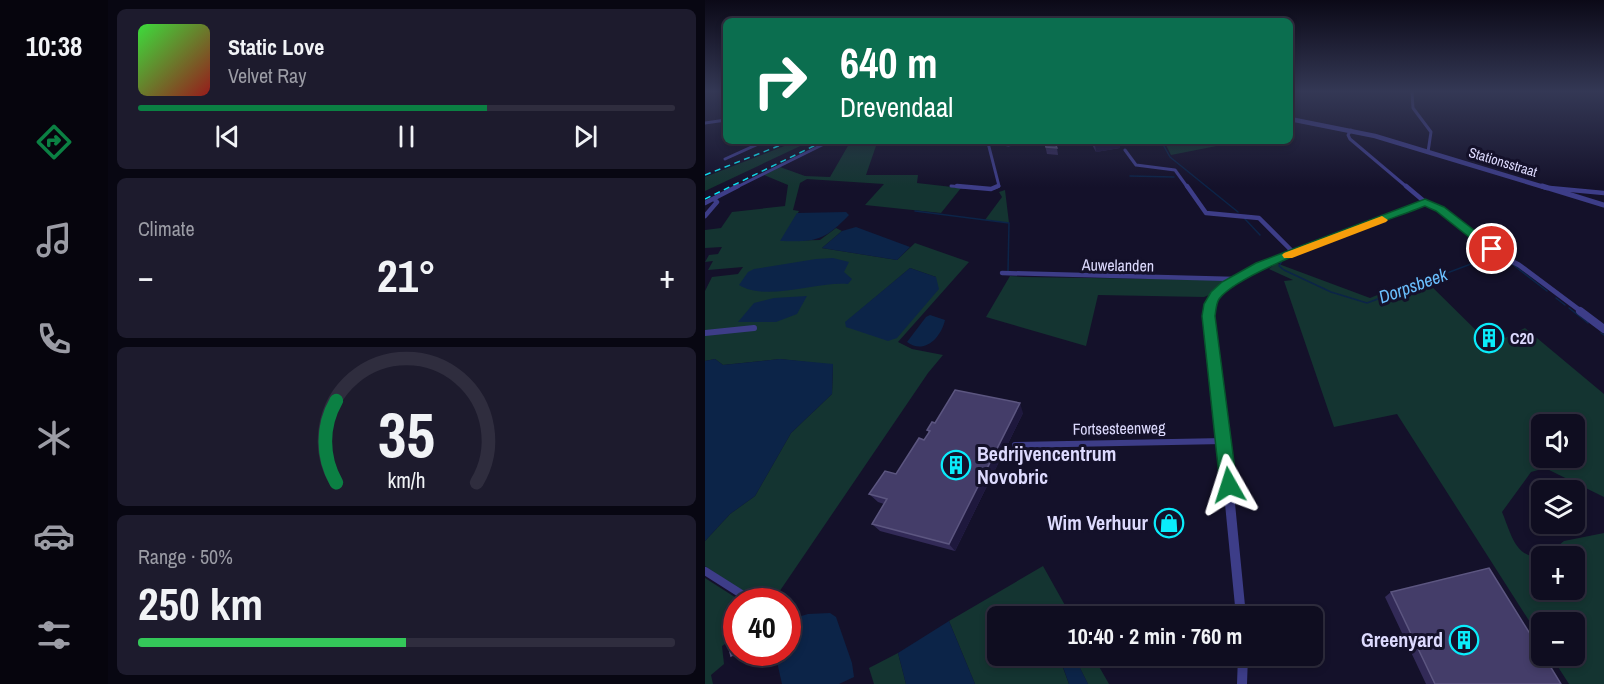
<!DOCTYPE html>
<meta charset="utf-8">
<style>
:root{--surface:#0f0d20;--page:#1d1b2d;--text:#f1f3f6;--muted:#9b9ca5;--line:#2f2d3e;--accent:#0b8043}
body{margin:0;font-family:"Archivo Narrow",sans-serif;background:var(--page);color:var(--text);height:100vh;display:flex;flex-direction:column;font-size:22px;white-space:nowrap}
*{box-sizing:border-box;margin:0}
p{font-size:20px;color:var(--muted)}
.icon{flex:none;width:33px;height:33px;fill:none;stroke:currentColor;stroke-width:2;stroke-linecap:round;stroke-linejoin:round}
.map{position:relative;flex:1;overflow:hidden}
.drawer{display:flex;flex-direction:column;gap:9px;padding:9px;background:#080712;width:597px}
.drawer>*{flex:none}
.guide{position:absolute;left:18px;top:18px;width:570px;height:126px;border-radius:9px;box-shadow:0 3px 9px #0003,0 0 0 2px var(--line);background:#0b6e4f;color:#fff;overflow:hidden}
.buttons{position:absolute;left:826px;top:414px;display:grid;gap:12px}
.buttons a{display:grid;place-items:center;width:54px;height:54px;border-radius:9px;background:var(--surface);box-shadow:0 3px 9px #0003,0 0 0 2px var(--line);font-size:30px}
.speed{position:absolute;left:18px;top:588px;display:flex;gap:12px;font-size:30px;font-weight:700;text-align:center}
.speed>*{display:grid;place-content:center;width:78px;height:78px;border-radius:50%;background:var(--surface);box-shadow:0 3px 9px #0003,0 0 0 2px var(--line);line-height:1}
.speed .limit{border:9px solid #d22;background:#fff;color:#111}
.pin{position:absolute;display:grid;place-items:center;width:51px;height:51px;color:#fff;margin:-26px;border:3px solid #fff;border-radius:50%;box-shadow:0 2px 6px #0007}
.me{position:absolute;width:66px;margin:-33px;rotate:354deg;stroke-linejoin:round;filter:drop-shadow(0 0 4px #0008)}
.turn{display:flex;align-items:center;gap:21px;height:126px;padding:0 18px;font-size:27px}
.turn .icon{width:78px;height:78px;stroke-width:2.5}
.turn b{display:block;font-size:42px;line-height:51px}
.big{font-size:45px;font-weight:700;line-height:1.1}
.drawer .card{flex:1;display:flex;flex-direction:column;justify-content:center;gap:9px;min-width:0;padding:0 21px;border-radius:9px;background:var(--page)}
.drawer .dial{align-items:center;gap:0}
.dial svg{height:156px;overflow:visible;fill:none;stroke:var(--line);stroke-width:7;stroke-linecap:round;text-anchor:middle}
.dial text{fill:var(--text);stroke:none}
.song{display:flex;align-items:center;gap:18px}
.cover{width:72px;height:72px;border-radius:9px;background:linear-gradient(135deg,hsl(120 70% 55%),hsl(0 70% 35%))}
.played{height:6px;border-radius:3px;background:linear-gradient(90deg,var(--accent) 65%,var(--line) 65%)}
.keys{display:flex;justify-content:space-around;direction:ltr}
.heat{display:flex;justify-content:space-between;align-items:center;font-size:33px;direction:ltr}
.charge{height:9px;border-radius:4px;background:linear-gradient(90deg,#34c759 50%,var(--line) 0)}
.trip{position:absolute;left:282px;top:606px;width:336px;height:60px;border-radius:9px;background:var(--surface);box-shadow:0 3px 9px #0003,0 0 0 2px var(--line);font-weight:700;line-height:60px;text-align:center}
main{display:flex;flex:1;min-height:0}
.menu{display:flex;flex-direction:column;width:108px;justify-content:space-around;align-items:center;background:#06050d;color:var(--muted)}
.menu .icon{width:42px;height:42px}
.menu .on{color:var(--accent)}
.menu b{font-size:27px;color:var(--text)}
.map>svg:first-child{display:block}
</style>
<main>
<nav class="menu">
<b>10:38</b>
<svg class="icon on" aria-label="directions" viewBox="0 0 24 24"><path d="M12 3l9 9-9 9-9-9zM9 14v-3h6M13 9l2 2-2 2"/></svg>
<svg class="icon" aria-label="music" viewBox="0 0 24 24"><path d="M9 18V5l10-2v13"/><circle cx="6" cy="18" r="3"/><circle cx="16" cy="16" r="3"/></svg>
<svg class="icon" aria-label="phone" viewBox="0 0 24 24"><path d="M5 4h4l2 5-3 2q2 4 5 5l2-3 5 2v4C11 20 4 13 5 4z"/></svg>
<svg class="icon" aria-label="climate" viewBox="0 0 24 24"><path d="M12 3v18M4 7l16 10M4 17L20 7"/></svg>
<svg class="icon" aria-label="car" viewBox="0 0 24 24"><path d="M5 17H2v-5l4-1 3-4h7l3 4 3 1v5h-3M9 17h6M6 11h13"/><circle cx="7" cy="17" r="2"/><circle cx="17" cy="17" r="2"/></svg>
<svg class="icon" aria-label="filters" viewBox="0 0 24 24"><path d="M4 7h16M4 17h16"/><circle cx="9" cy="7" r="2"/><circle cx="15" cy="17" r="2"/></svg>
</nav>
<section class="drawer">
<div class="card">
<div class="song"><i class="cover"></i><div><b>Static Love</b><p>Velvet Ray</p></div></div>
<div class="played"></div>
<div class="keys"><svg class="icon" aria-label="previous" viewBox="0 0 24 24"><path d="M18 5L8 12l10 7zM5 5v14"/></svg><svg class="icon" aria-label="pause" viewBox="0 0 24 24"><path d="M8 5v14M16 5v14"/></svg><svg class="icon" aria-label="next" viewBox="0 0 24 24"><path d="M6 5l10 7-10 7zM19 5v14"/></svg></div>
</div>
<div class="card"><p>Climate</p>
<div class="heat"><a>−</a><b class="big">21°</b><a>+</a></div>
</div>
<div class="card dial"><svg viewBox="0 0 100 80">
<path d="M14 69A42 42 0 1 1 86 69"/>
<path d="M14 69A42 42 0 0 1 14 27" stroke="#0b8043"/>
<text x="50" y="56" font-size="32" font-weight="700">35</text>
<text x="50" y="72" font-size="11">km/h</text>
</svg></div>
<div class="card"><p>Range · 50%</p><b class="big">250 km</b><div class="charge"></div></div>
</section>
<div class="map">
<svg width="899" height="684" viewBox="0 0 899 684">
<rect width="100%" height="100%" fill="#14112a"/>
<path fill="#143431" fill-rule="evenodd" d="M92 141H106L0 191V177Z
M459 141H537L466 155Z
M172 143 161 175H213L212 183 256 188 236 213 160 205 179 184 102 179 95 183 88 210 94 211 76 241 115 240 131 228 137 231 117 248 192 260 210 243 264 262 193 342 207 349 238 355 223 373 68 601C48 601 17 577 0 566V541L25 514 50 496 86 433 127 394 128 365 75 359 18 365 10 359 0 361V291L7 277 33 274 38 267 3 270 8 261 0 262 4 255 13 254 17 247 0 248V230L16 228 27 212 80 206 83 185 59 175 75 167 100 176 125 177 144 144ZM205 268 231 277 141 327V322Z
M300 190 304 223 280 220 297 197 294 192Z
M571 263 665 298 717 277 786 345 820 328 899 394V497L840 468 826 472 797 512C806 533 810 559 837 557V590H870V556H841L859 541 899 533V684H864L846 656H870V622H837V641L692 414 629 427 579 281 588 280 564 269ZM837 424H870V458H837Z
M305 276 319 277 521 280 507 294 499 297 393 295 381 346 281 317Z
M338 566 366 616H292V656H388L404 684H383L369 656 357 665 364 684H270L244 621Z
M0 578 36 601 32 602 31 637 17 646 19 664 6 675 8 684H0Z
M193 653 201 684H169L164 668Z"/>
<path fill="#0c2448" d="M141 212 144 215C119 241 111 242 75 241L92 213Z
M151 227 205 247 192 260 117 248 137 231Z
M128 258 144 262 139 272 147 279 143 284C113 281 61 302 34 285L43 272 49 269 111 259Z
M205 268 231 277 234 289 192 338 183 341 141 327 140 322Z
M102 296 92 314 71 322H33L49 303 69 298Z
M225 315 240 320C236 338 219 355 202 342L221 317Z
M10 359 18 365 75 359 128 364 127 394 86 433 50 496 25 514 0 541V361Z
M125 613 131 617 147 663 149 677 134 684H77L70 653 82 652 83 620 103 614Z
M244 621 270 684H201L193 653Z
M369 656 383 684H364L357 664Z"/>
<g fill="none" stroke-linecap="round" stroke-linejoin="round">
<path stroke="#0c2448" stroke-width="1.5" d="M456 141 465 157 533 212
M425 176 469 177
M210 211 304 223 303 272
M540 219 555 235
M577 261 574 266 579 270 626 292 662 303 790 255
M807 264 842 291
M851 298 860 305
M864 308 883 323
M896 333 899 335"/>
<path stroke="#3d3d88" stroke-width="3" d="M707 92 708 108 726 132 723 152
M0 123 21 120
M646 130 643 135 645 139 703 188
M285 141 283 143 294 186 289 188
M420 150 431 165 470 170 483 188
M20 159 60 141
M246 186 272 188
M30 188 125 141"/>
<path stroke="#3d3d88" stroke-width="4.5" d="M252 186 286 189 293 186
M482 186 501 213 554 218 589 253
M701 186 720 202
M845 188 899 193
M0 203 33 186
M0 216 12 202 9 199
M297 273 529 279"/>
<path stroke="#3d3d88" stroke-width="6" d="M0 333 49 328
M310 445 519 441"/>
<path stroke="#3d3d88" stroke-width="8" d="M0 571 49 602"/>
<path stroke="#3d3d88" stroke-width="4.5" d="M585 119 670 136 842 188"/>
<path stroke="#3d3d88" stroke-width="5" d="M837 186 899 205
M504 312 510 295 521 285 555 266 720 202 735 209 793 254 814 265 877 312"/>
<path stroke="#3d3d88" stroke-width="8" d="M504 311 522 474
M875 311 899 329"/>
<path stroke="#3d3d88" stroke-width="10" d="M522 473 536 616
M537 684 538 656"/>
<path stroke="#0aecfb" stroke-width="1.5" stroke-dasharray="6 4.5" stroke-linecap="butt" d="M0 175 86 141
M0 199 119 141"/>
</g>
<path fill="#322a57" d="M296 141H313L304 147 297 145Z
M339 141 352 148 353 155 342 154Z
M385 141H415V148L391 152Z
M318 413 250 551 175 531 167 524 179 504 173 502 164 494 191 474 219 440 224 433 222 430 230 423Z
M686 592 856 684H721L680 597Z"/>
<path fill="#1e183d" d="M302 141H313L304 147Z
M415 141V148L391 152 390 145Z
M315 403 318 413 250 551 244 544Z
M32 652H36L29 657 26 656Z"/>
<path fill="#443d69" stroke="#5c5680" stroke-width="1.5" d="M339 141H349L352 148 341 147Z
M388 141H414L390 145Z
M250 390 315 403 244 544 167 524 182 499 164 494 180 471 191 474 214 438 219 440 225 431 222 430 227 422 230 423Z
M784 568 837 653V656H839L856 684H730L686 592Z
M32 634V652L26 656 22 640Z"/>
<linearGradient id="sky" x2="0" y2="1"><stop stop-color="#0b0917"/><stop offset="0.49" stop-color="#343855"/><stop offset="1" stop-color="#343855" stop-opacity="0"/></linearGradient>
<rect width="899" height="187" fill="url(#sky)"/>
<path fill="#0b8043" stroke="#07532c" stroke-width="1.5" d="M720 199 739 207 791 247V252H783L731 211 720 206C679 222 536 269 514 299 511 304 511 310 510 316L532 485 530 491 524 493 518 491 515 485 497 316 499 304 506 292 517 282 551 263Z"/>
<path fill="#f59e0b" d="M677 216 683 220 681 222 587 258H579L577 255 579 253Z"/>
<defs>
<g id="building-ring" transform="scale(1.5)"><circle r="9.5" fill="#14112a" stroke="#0aecfb" stroke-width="1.5"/><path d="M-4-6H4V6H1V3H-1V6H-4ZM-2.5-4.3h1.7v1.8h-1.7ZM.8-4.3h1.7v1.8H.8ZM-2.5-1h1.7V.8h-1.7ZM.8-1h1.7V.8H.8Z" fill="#0aecfb"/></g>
<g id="shop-ring" transform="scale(1.5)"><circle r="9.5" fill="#14112a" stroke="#0aecfb" stroke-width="1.5"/><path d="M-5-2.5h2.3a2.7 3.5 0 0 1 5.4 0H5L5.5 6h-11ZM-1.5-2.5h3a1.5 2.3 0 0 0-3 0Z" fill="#0aecfb"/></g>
</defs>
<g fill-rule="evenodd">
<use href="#building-ring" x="784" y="338"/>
<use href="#building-ring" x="251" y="465"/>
<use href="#shop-ring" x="464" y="523"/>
<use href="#building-ring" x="759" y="640"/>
</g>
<g text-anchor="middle" stroke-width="6" stroke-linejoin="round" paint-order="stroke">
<g font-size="14" fill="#dddafe" stroke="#14112a">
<text transform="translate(798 162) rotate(17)" y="5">Stationsstraat</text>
</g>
<g font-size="16" fill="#dddafe" stroke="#14112a">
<text transform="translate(413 265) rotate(1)" y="6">Auwelanden</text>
<text transform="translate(414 428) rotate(-1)" y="6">Fortsesteenweg</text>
</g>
<g font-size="16" font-weight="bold" fill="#dddafe" stroke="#14112a" text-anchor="start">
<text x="805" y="344">C20</text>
</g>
<g font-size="18" font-style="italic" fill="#6abefd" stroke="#14112a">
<text transform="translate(708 286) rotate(-20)" y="6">Dorpsbeek</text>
</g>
<g font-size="20" font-weight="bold" fill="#dddafe" stroke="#14112a" text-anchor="end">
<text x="272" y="461" text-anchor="start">Bedrijvencentrum<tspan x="272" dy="23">Novobric</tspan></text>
<text x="443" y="530">Wim Verhuur</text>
<text x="738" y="647">Greenyard</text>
</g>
</g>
</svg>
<div class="buttons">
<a><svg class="icon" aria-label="sound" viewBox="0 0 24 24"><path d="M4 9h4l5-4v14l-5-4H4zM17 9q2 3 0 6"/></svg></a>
<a><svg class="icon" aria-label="layers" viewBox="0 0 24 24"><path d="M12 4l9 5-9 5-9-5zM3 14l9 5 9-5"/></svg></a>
<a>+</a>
<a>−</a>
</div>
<div class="speed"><div class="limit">40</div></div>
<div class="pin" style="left:787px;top:249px;background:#d93025"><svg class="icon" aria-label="arrive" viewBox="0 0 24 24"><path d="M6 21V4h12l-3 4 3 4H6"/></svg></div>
<svg class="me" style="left:524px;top:485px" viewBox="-20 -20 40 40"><path d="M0-17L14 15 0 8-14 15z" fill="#0b8043" stroke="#fff" stroke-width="4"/></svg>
<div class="trip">10:40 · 2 min · 760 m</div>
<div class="guide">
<div class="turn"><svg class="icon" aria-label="right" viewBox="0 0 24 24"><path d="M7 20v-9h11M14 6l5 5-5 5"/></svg><div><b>640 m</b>Drevendaal</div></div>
</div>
</div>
</main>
